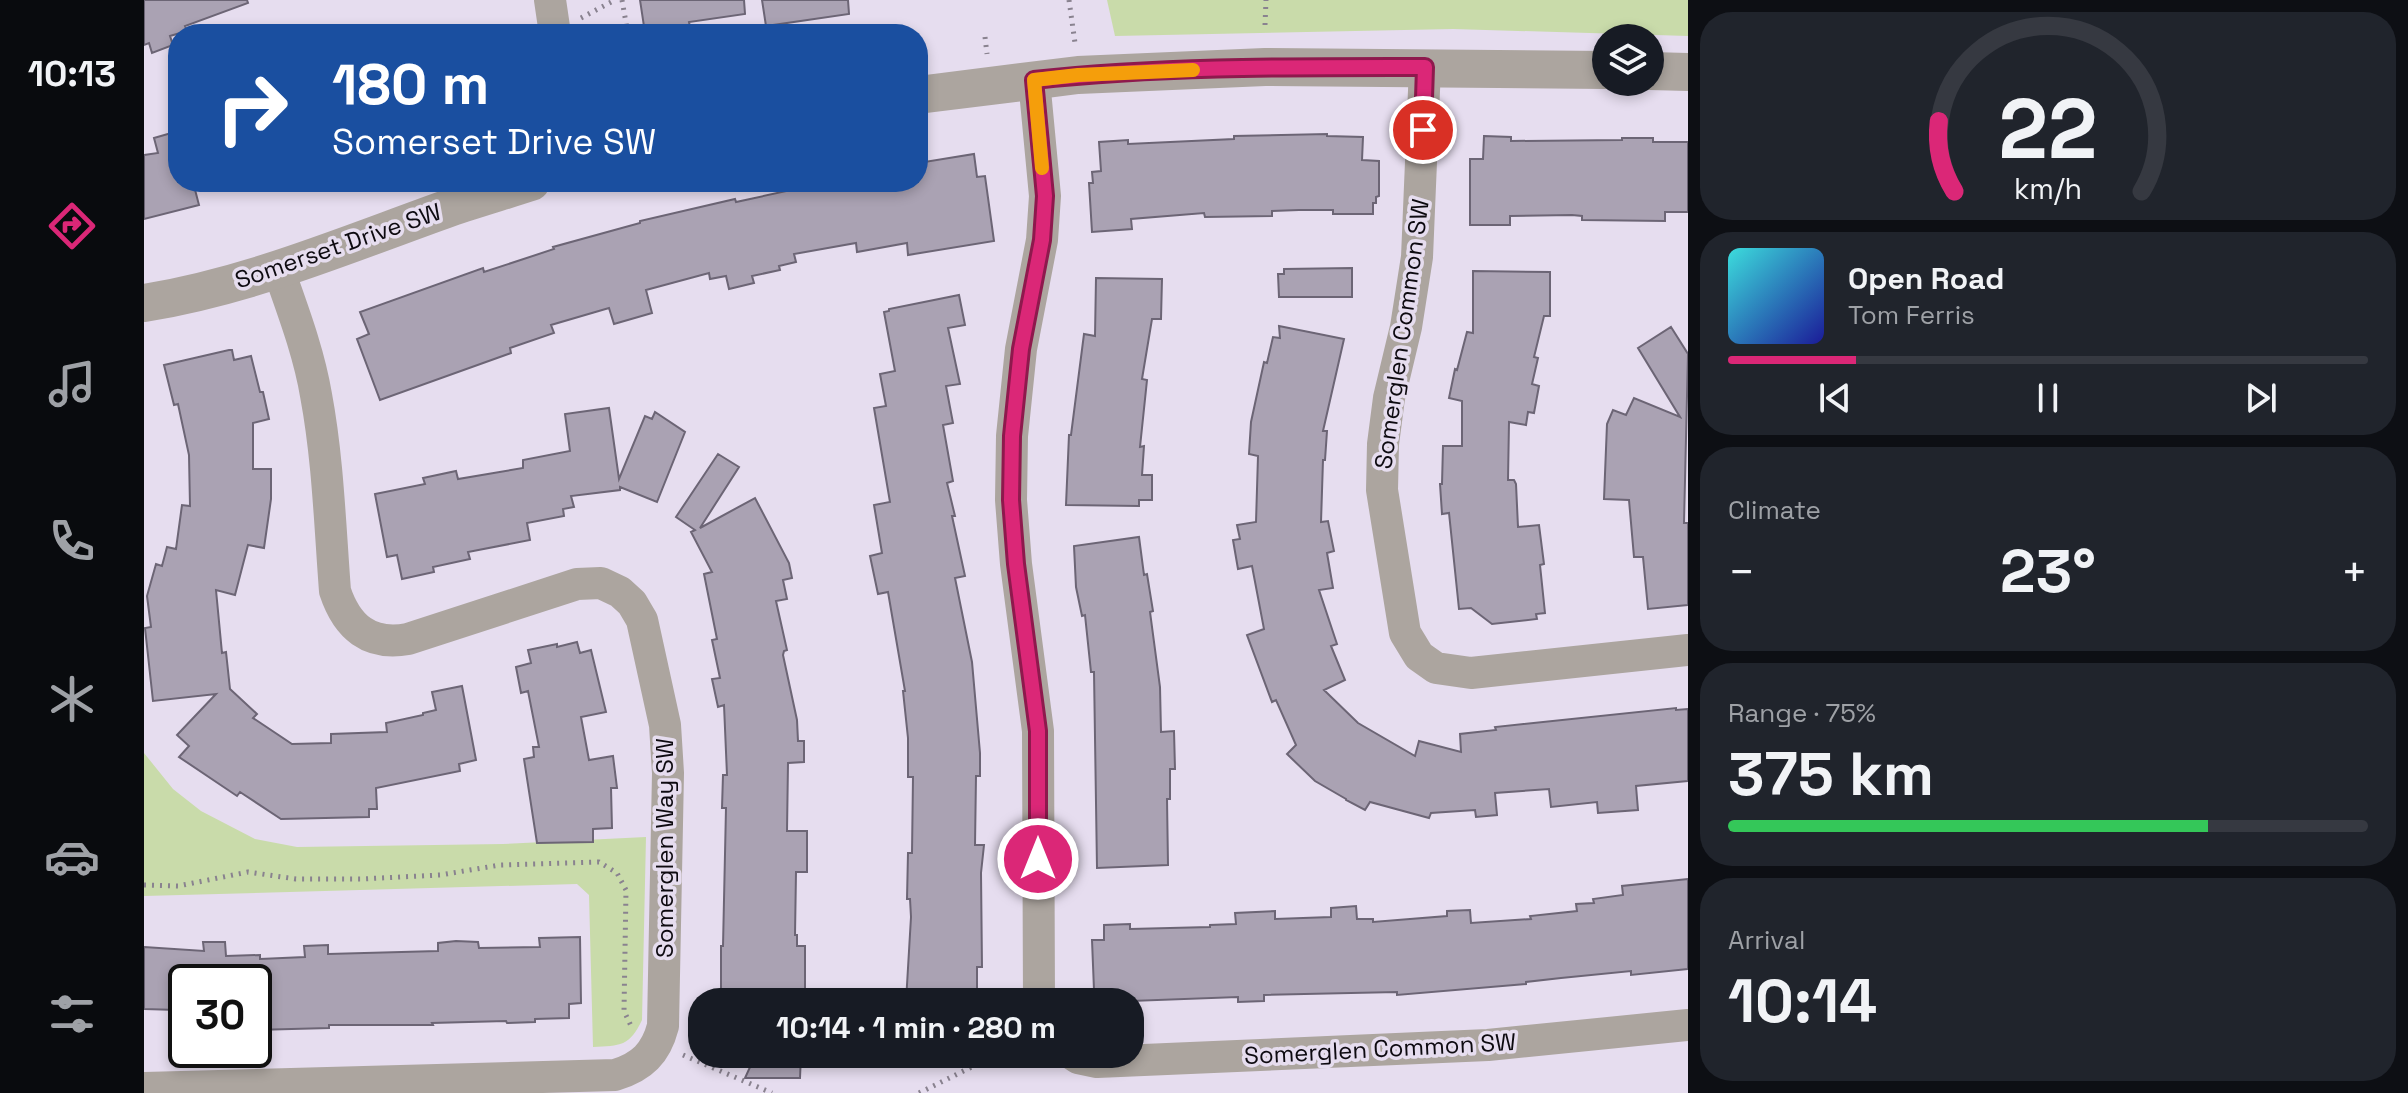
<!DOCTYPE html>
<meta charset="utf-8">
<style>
:root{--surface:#171b24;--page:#20242c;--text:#f1f3f6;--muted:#9ea1a6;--line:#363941;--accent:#db2777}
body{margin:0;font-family:"Space Grotesk",sans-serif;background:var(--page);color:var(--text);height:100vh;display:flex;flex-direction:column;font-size:30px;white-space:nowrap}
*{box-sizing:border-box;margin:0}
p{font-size:26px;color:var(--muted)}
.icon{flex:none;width:44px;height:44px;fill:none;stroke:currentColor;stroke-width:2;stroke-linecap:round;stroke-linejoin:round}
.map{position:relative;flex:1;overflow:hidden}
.details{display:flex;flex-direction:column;gap:12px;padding:12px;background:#0d0f14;width:720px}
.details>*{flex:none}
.banner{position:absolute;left:24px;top:24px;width:760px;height:168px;border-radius:32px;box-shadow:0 4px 12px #0003;background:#1a4fa0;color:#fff;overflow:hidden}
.controls{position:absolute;left:1448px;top:24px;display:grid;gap:16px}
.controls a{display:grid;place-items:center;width:72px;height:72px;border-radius:50%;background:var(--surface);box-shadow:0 4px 12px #0003;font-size:40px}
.speed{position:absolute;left:24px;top:964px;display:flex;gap:16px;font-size:40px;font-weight:700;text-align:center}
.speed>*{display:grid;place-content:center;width:104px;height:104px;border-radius:50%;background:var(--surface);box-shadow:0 4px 12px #0003;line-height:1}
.speed .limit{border:4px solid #111;border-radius:12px;background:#fff;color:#111}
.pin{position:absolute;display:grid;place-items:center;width:68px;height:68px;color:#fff;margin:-34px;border:4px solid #fff;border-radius:50%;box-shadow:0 2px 8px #0007}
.me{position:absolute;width:88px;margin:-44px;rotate:0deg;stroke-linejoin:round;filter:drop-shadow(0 0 6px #0008)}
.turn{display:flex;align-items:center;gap:28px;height:168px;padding:0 32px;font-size:36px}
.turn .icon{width:104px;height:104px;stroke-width:2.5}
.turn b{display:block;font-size:56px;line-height:68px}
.big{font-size:60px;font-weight:600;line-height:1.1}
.details .tile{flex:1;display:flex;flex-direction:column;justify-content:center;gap:12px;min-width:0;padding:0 28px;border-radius:32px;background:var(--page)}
.details .dial{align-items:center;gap:0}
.dial svg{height:208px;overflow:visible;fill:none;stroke:var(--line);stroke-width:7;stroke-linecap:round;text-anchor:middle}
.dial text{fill:var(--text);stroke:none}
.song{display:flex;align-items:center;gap:24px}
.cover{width:96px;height:96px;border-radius:12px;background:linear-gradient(135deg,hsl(180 70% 55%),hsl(240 70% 35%))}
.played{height:8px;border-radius:4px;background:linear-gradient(90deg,var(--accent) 20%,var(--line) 20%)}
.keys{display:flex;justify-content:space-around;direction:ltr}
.heat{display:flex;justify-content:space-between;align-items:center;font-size:44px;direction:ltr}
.charge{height:12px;border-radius:6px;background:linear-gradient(90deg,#34c759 75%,var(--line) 0)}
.trip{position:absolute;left:544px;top:988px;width:456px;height:80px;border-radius:32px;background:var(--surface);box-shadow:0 4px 12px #0003;font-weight:600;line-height:80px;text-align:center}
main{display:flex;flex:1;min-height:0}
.tab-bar{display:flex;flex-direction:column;width:144px;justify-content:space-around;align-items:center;background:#090b0e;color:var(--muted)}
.tab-bar .icon{width:56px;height:56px}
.tab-bar .current{color:var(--accent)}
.tab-bar b{font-size:36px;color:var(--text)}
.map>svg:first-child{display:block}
</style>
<main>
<nav class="tab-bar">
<b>10:13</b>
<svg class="icon current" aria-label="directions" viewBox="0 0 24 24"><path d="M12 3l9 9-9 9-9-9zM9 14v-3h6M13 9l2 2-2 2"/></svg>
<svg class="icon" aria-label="music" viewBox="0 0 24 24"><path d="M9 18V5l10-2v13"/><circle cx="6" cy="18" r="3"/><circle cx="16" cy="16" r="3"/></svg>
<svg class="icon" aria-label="phone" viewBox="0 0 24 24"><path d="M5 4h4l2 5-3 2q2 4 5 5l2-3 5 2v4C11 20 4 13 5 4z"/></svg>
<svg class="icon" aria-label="climate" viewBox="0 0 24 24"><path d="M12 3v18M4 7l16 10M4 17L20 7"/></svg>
<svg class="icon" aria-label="car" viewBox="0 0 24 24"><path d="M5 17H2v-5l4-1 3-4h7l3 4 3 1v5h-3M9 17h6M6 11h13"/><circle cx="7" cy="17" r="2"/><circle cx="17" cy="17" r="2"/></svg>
<svg class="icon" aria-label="filters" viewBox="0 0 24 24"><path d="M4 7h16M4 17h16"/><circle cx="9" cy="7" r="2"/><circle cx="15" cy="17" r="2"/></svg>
</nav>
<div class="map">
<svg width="1544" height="1093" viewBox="0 0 1544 1093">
<rect width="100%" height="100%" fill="#e6ddef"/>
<path fill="#c9dbaa" d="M963 0H1544V36L1309 29 971 36Z
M0 753 29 789 57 811 111 839 153 847 359 844 502 837 498 1020C486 1046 476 1046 449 1047L445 895 433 884 0 896Z"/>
<path fill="#aaa2b3" stroke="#6c6575" stroke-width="2" d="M0 0H103L104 3 41 26 43 31 26 36 29 45 8 53 5 43 0 45Z
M496 0H600L601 14 545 22 546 27 501 33Z
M618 0H704L705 14 622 26Z
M34 131V182H49L55 205 0 219V155L14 153 10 138Z
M1183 134V136L1219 137 1218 160 1235 161V196L1232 197V203H1229V214H1189V210H1155L1128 211V216L1061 217 1060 213 987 219 988 229 948 232 945 183H949L948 172 957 171 955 142 984 140V144L1090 139V136Z
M1340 136 1367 137V141L1478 140V138H1509V142H1544V212H1521V221L1438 220V216L1428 215 1366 216V225H1326V159H1339Z
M830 154 833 177 841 176 850 241 764 255 763 243 713 252 712 243 650 254 652 262 635 266 636 270 608 276 610 283 585 289 582 276 566 279 565 273 502 290 508 313 470 324 465 308 407 325 410 333 366 348 367 353 236 400 213 339 225 334 216 312 339 268 340 272 410 249 409 247 496 223V221L591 199 592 202 684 182H774V163Z
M1208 268V297H1135L1134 274H1140V269Z
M1329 271 1406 272V316H1400L1390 357 1394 358 1388 384 1395 386 1390 413 1384 412 1382 425 1365 422 1364 480H1370L1372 484 1374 527 1395 525 1400 564 1396 565 1401 613 1392 614 1393 619 1348 624 1327 608 1315 609 1305 513 1298 514 1296 484H1298L1299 446H1318V401L1305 398 1311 369 1313 370 1323 332 1329 333Z
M952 278 1018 279 1017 319H1008L998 379 1003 380 996 447 1000 446 998 475H1008V500H995V506L922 505 925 435H927L940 334 951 336Z
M815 295 821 325 804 328 816 384 802 386 809 423 799 425 809 481 803 483 811 516H808L821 576 811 578 828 662 836 753V776H832L831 845H840L837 873 838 967H833V1002H762L767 917 766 899H763L764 853H768L769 777H764V738L759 691H761L744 592 734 594 726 556 738 553 730 505 746 502 730 408 742 406 736 374 751 371 740 312 745 311V309Z
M1135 326 1200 339 1179 431H1183L1181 460H1179L1177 522 1184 521 1190 551 1183 553 1189 588 1175 590 1193 644 1187 646 1201 680 1180 690 1214 723 1271 756 1275 741 1317 752 1316 734 1352 730 1351 727 1532 708V710L1544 709V781L1492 786 1494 810 1454 813 1453 802 1407 807 1405 789 1351 793 1353 815 1332 817 1331 810 1287 813 1285 818 1226 802 1221 810 1202 800V799L1171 781 1143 754 1152 745 1132 700 1128 702 1103 635 1120 629 1108 566 1094 569 1089 540 1096 539 1093 525 1112 522 1114 456 1105 454 1107 422 1120 362 1123 363 1129 337 1136 338Z
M1527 327 1544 354 1540 523H1544V605L1504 609 1499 557H1490L1485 500 1460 499 1463 424 1469 410 1482 415 1490 398 1536 417 1494 348Z
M85 350H88L90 360 107 356 116 392H119L125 419 109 423V469H127V499L120 548 104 545 91 595 72 590 78 653 82 652 86 689 113 714 109 718 148 744 187 743V734L243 732 242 723 279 715V713L292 710 288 692 318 686 332 760 315 764 316 771 232 788 233 809H225V817L137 819 96 792 93 796 35 757 45 746 33 735 72 694 9 701 1 628 7 627 3 596 12 564 18 566 23 547 32 549 38 505 46 506 45 455 34 404 30 405 20 365Z
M465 408 475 479 501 416 508 419 511 412 541 432 513 502 476 487V490L427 496 430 507 419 509 420 516 383 523 386 540 324 552 326 559 289 567 290 572 258 579 253 555 243 557 231 494 281 484 279 478 312 471 314 479 379 468V460L426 451 421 414Z
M574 454 595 467 556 528 611 498 645 563 648 578 639 580 643 599 632 601 643 650 640 651 639 655 653 720 654 741H660V762L644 763 643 831H663V872H652L651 935H653V946H661V1002H577V946H579L582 808H578L579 775H583L580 705 574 707 568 679 576 678 568 640 573 639 560 574 568 572 547 532 551 530 532 517Z
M995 537 1000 575 1003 574 1009 611 1006 612 1016 687 1017 732 1030 731 1031 769H1026V799H1023L1024 865 953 868 950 672H947L941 615 938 616 932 587 930 546Z
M433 642 436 653 447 650 462 712 437 717 445 760 469 756 473 788H467L468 828 449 829V842L393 843 380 759 390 757 389 747H395L384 691 377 693 372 667 387 663 384 650 413 644V647Z
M1544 879V969L1487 975V971L1417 978 1382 982V984L1253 995V992L1120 995V1001L1094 1002V997L960 1002V990H950L948 940H960V925L986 924V929L1066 927V925L1092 924 1091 913 1131 911V919L1187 917V908L1212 906 1213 919H1229V922L1303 916V911L1326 910 1327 923 1387 919 1386 916 1433 911 1432 904 1450 903 1449 899 1479 895 1478 886Z
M436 937 437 1003 425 1004V1018L391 1019V1022L363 1023 362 1021 288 1023 289 1025H185V1028L110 1030V982H35L33 1010 0 1009V947L60 951 59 942H81L82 956 116 955V959L161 957 160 946 184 945V954L294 951V943L312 941 334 942 335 948 396 947 395 938Z
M612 1054H657L656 1078H601Z"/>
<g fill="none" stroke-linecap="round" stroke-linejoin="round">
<path stroke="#89828f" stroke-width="5" stroke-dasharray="2 6" stroke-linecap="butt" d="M478 0 484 34
M925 0 931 43
M437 18 471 0
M1121 25 1122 0
M841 37 843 54
M0 885 34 886 104 872 152 879H217L296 875 356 865 455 862 473 873 482 890 480 1011 488 1028
M539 1055 628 1093
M775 1093 854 1054"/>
<path stroke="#aca59f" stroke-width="32" d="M406 0 411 34
M1281 67 1273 257 1262 327 1245 398 1239 444 1238 490 1261 633 1275 656 1292 668 1327 673 1544 650
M890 80 901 196 898 240 877 349 868 436 867 500 872 564 894 731 895 1002
M928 1054 934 1058 953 1062 1344 1045 1544 1025
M0 1088 471 1075C498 1067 512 1053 519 1026L524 773 521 725 498 620 488 603 476 592 457 583 433 584 264 639C225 646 203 627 191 591 186 526 184 459 172 395 165 353 149 311 135 271"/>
<path stroke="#aca59f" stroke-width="38" d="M1506 71 1544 72
M774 95 934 75 1121 67 1462 70
M0 303C106 286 204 244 305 208 332 199 359 191 387 182"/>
</g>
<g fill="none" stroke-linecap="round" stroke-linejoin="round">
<g stroke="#8e194d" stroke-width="20">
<path id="route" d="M894 859V731L872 564 867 500 868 436 877 349 898 240 901 196 890 80C1020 66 1151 67 1281 67L1279 130"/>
</g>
<use href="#route" stroke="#db2777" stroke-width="14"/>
<path stroke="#f59e0b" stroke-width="14" d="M898 168 890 80 934 75 1049 70"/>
</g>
<g text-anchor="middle" stroke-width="7" stroke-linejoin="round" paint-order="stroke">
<g font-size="24" fill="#0d0a10" stroke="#e6ddef">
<text transform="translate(194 246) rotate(-19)" y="8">Somerset Drive SW</text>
<text transform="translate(1258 334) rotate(-82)" y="8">Somerglen Common SW</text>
<text transform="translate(521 848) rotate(-90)" y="8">Somerglen Way SW</text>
<text transform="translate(1236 1049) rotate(-3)" y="8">Somerglen Common SW</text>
</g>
</g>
</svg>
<div class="controls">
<a><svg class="icon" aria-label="layers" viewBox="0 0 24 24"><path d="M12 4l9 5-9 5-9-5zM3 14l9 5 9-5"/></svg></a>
</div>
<div class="speed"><div class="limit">30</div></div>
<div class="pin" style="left:1279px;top:130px;background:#d93025"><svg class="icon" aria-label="arrive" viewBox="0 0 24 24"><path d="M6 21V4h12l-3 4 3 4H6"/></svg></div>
<svg class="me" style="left:894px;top:859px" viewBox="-20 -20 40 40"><circle r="17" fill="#db2777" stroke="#fff" stroke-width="3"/><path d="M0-11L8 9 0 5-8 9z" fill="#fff"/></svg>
<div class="trip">10:14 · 1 min · 280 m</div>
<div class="banner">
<div class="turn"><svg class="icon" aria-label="right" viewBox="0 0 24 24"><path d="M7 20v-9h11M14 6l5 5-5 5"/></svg><div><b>180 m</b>Somerset Drive SW</div></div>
</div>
</div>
<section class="details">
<div class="tile dial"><svg viewBox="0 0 100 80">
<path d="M14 69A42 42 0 1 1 86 69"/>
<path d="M14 69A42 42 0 0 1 8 42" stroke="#db2777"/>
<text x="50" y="56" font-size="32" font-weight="700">22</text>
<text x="50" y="72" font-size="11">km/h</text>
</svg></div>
<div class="tile">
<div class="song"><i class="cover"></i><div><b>Open Road</b><p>Tom Ferris</p></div></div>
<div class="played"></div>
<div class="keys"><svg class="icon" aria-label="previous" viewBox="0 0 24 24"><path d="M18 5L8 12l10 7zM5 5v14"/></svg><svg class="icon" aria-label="pause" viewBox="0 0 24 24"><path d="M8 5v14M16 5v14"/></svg><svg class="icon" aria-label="next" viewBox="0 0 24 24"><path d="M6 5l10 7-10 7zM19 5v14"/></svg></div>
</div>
<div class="tile"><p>Climate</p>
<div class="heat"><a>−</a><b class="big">23°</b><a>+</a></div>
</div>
<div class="tile"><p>Range · 75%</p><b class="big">375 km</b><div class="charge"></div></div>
<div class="tile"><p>Arrival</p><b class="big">10:14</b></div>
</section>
</main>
